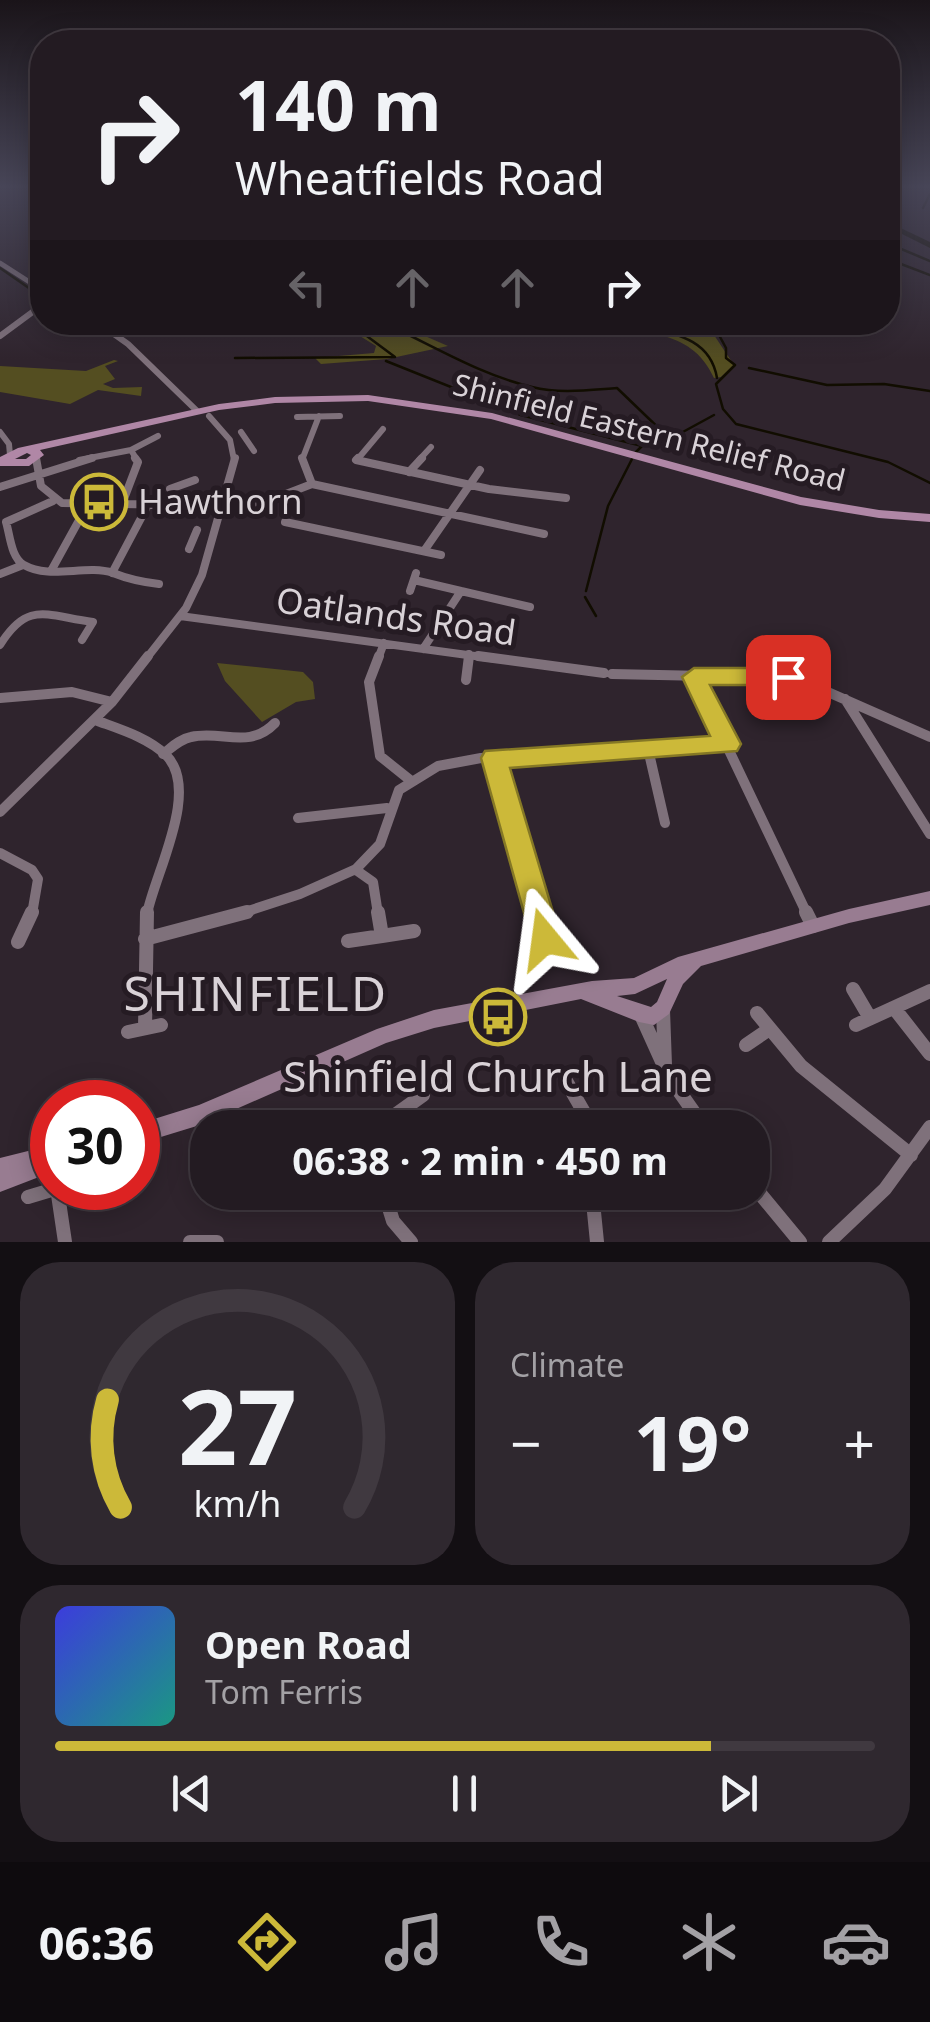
<!DOCTYPE html>
<meta charset="utf-8">
<style>
:root{--surface:#231b22;--page:#2f282f;--text:#f1f3f6;--muted:#a3a1a5;--line:#403940;--accent:#ccb939}
body{margin:0;font-family:"Noto Sans",sans-serif;background:var(--page);color:var(--text);height:100vh;display:flex;flex-direction:column;font-size:38px;white-space:nowrap}
*{box-sizing:border-box;margin:0}
p{font-size:32px;color:var(--muted)}
.icon{flex:none;width:55px;height:55px;fill:none;stroke:currentColor;stroke-width:2;stroke-linecap:round;stroke-linejoin:round}
.map{position:relative;height:1242px;overflow:hidden}
.sheet{display:flex;flex-direction:column;gap:20px;padding:20px;background:#130f13;flex:1}
.sheet>*{flex:none}
.banner{position:absolute;left:30px;top:30px;width:870px;height:305px;border-radius:40px;box-shadow:0 5px 25px #0003,0 0 0 2px var(--line);background:#231b22;color:var(--text);overflow:hidden}
.speed{position:absolute;left:30px;top:1080px;display:flex;gap:20px;font-size:50px;font-weight:700;text-align:center}
.speed>*{display:grid;place-content:center;width:130px;height:130px;border-radius:50%;background:var(--surface);box-shadow:0 5px 25px #0003,0 0 0 2px var(--line);line-height:1}
.speed .limit{border:15px solid #d22;background:#fff;color:#111}
.pin{position:absolute;display:grid;place-items:center;width:85px;height:85px;color:#fff;margin:-42px;border-radius:20px;box-shadow:0 5px 15px #0006}
.me{position:absolute;width:110px;margin:-55px;rotate:344deg;stroke-linejoin:round;filter:drop-shadow(0 0 8px #0008)}
.turn{display:flex;align-items:center;gap:35px;height:210px;padding:0 40px;font-size:45px}
.turn .icon{width:130px;height:130px;stroke-width:2.5}
.turn b{display:block;font-size:70px;line-height:85px}
.lanes{display:flex;align-items:center;height:95px;padding:0 40px;background:#0003;justify-content:center;gap:50px;direction:ltr}
.lanes .off{opacity:.35}
.big{font-size:75px;font-weight:700;line-height:1.1}
.sheet .widget{flex:1;display:flex;flex-direction:column;justify-content:center;gap:15px;min-width:0;padding:0 35px;border-radius:40px;background:var(--page)}
.sheet .dial{align-items:center;gap:0}
.dial svg{height:260px;overflow:visible;fill:none;stroke:var(--line);stroke-width:7;stroke-linecap:round;text-anchor:middle}
.dial text{fill:var(--text);stroke:none}
.song{display:flex;align-items:center;gap:30px}
.cover{width:120px;height:120px;border-radius:15px;background:linear-gradient(135deg,hsl(240 70% 55%),hsl(170 70% 35%))}
.played{height:10px;border-radius:5px;background:linear-gradient(90deg,var(--accent) 80%,var(--line) 80%)}
.keys{display:flex;justify-content:space-around;direction:ltr}
.heat{display:flex;justify-content:space-between;align-items:center;font-size:55px;direction:ltr}
.sheet .tiles{flex:1;display:grid;gap:20px;grid-template-columns:1fr 1fr}
.widget:last-child{grid-column:span 2}
.trip{position:absolute;left:190px;top:1110px;width:580px;height:100px;border-radius:40px;background:var(--surface);box-shadow:0 5px 25px #0003,0 0 0 2px var(--line);font-weight:700;line-height:100px;text-align:center}
.menu{display:flex;height:160px;justify-content:space-around;align-items:center;background:#0e0b0e;color:var(--muted)}
.menu .icon{width:70px;height:70px}
.menu .selected{color:var(--accent)}
.menu b{font-size:45px;color:var(--text)}
.map>svg:first-child{display:block}
</style>
<div class="map">
<svg width="930" height="1242" viewBox="0 0 930 1242">
<rect width="100%" height="100%" fill="#2f242d"/>
<path fill="#544e21" d="M339 323H395L448 346 387 359 321 364 315 358 374 353 376 346Z
M592 323H706L734 365 721 377 714 378C690 325 639 336 592 323Z
M114 360 118 361 105 366 115 379 103 384 113 388 142 387 141 396 98 390 70 404 0 392V366L86 371Z
M217 663 303 672 313 682 315 699 296 702 262 722 225 681Z"/>
<g fill="none" stroke-linecap="round" stroke-linejoin="round">
<path stroke="#110d00" stroke-width="2.5" d="M923 208 930 194
M894 246 930 261
M888 259 930 275
M0 268 39 295
M382 322C430 344 480 375 532 387 559 394 589 390 617 388L670 439 714 415
M599 322 627 329
M651 322 650 328C681 335 711 342 717 378
M712 322 726 348V358L735 365 716 384 723 409 736 424 888 462 930 483
M235 358 395 357 348 322
M386 361 521 415 642 446
M749 368 827 385 884 384 930 391
M635 453 642 446 668 440
M586 591 608 506 632 459
M585 597 596 616"/>
<path fill="#110d00" fill-rule="evenodd" d="M888 222 930 242V248L888 227Z"/>
<path stroke="#7f717b" stroke-width="5" d="M0 263 42 290"/>
<path stroke="#7f717b" stroke-width="6" d="M97 322 128 344 197 411
M0 336 42 305
M209 416 230 440 234 460
M297 417 340 416
M0 432 9 444 10 455
M241 432 254 451
M131 450 137 460
M79 460 131 450 158 436
M302 460 319 416
M357 460 383 429
M419 460 431 447"/>
<path stroke="#7f717b" stroke-width="8" d="M36 458 41 486 62 503 239 506 273 499 312 484 544 534
M302 458 312 484
M358 458 356 460 489 489 566 498
M409 472 422 458
M0 487 92 458
M170 489 195 480
M53 501 6 522C10 535 11 558 24 565 50 580 86 564 113 573 128 579 141 582 159 584
M122 504 138 462 135 458
M285 522 441 555
M189 549 197 530
M424 551 480 470
M51 571 88 504
M112 573 148 505
M0 574 23 565
M414 580 461 591 423 649
M410 591 416 573
M461 591 530 607
M180 616 497 659
M0 645C28 600 46 616 93 622L82 640
M146 659 186 608 202 575 235 458
M378 659 384 643
M468 659 469 654"/>
<path stroke="#7f717b" stroke-width="10" d="M379 656 369 682 380 756 410 780
M478 656 604 673
M612 674 796 678 930 737
M694 677 807 914
M466 680 469 656
M0 698 72 692 112 702
M845 699 930 834
M95 720C119 729 147 737 166 755 201 790 155 873 147 914
M648 749 665 823
M163 754C171 748 180 739 191 737 222 730 249 750 275 723
M494 759 538 914
M0 812 112 702 148 656
M298 818 387 808
M0 853 32 870 38 879 32 914
M356 870 373 882 378 914
M239 914 300 894 356 869 380 844 399 790 438 766 481 758 728 744"/>
<path stroke="#7f717b" stroke-width="14" d="M537 912 545 939
M806 912 813 926
M382 936 414 931
M145 939 247 912
M348 941 382 936 378 912
M18 942 32 912
M853 989 870 1018
M894 1008 930 1054
M663 1010 665 1065
M757 1013 801 1066 911 1155
M641 1015 669 1077 705 1128
M856 1025 930 991
M145 1028 147 912
M128 1032 161 1025
M746 1045 768 1030
M566 1081 593 1128
M377 1128 423 1095
M752 1184 800 1242
M57 1188 65 1242
M384 1192 393 1221 411 1242
M592 1192 597 1242
M28 1197 58 1188
M190 1242H217
M829 1242 885 1189 930 1127"/>
<path fill="#987c91" fill-rule="evenodd" d="M930 891V905L849 923 701 966 683 984 669 1014 654 1025 639 1022 581 999 434 1028 386 1043 200 1125 138 1144V1124L199 1105 377 1029 434 1010 592 981 634 978 678 957 849 909ZM667 979 657 1002 651 1007 617 996 635 994Z
M52 1145V1172L0 1192V1158Z"/>
<path fill="#b087a6" fill-rule="evenodd" d="M368 395 492 413 801 497 879 510 930 514V522L879 518 800 505 491 419 368 401 275 403 219 410 40 450 44 455 29 466H0V457L18 448 219 404 275 397ZM27 453 31 455 26 459H15Z"/>
</g>
<linearGradient id="sky" x2="0" y2="1"><stop stop-color="#1a1419"/><stop offset="0.52" stop-color="#474557"/><stop offset="1" stop-color="#474557" stop-opacity="0"/></linearGradient>
<rect width="930" height="359" fill="url(#sky)"/>
<path fill="#ccb939" stroke="#857825" stroke-width="2.5" d="M694 668H788L800 677 788 685H710L741 744 737 751 510 768 561 939 556 949 545 953 534 949 481 758 485 751 710 736 682 677Z"/>
<defs>
<g id="bus-ring" transform="scale(2.875)"><circle r="9.5" fill="#251b23" stroke="#ccb939" stroke-width="1.5"/><path d="M-5-6H5V4H4V6H2V4H-2V6H-4V4H-5ZM-3.5-4V0h7V-4ZM-3.5 1.2v1.5H-2V1.2ZM2 1.2v1.5H3.5V1.2Z" fill="#ccb939"/></g>
</defs>
<g fill-rule="evenodd">
<use href="#bus-ring" x="99" y="502"/>
<use href="#bus-ring" x="498" y="1017"/>
</g>
<g text-anchor="middle" stroke-width="10" stroke-linejoin="round" paint-order="stroke">
<g font-size="30" fill="#d9d2d7" stroke="#251b23">
<text transform="translate(649 433) rotate(14)" y="10">Shinfield Eastern Relief Road</text>
</g>
<g font-size="35" fill="#d9d2d7" stroke="#251b23" text-anchor="start">
<text x="138" y="514">Hawthorn</text>
</g>
<g font-size="35" fill="#d9d2d7" stroke="#251b23">
<text transform="translate(396 617) rotate(8)" y="12">Oatlands Road</text>
</g>
<g font-size="42" fill="#d9d2d7" stroke="#251b23">
<text x="498" y="1092">Shinfield Church Lane</text>
</g>
<g font-size="48" letter-spacing="2.5" fill="#d9d2d7" stroke="#251b23">
<text x="256" y="1011">SHINFIELD</text>
</g>
</g>
</svg>
<div class="speed"><div class="limit">30</div></div>
<div class="pin" style="left:788px;top:677px;background:#d93025"><svg class="icon" aria-label="arrive" viewBox="0 0 24 24"><path d="M6 21V4h12l-3 4 3 4H6"/></svg></div>
<svg class="me" style="left:545px;top:939px" viewBox="-20 -20 40 40"><path d="M0-17L14 15 0 8-14 15z" fill="#ccb939" stroke="#fff" stroke-width="4"/></svg>
<div class="trip">06:38 · 2 min · 450 m</div>
<div class="banner">
<div class="turn"><svg class="icon" aria-label="right" viewBox="0 0 24 24"><path d="M7 20v-9h11M14 6l5 5-5 5"/></svg><div><b>140 m</b>Wheatfields Road</div></div>
<div class="lanes"><svg class="icon off" aria-label="left" viewBox="0 0 24 24"><path d="M17 20v-9H6M10 6l-5 5 5 5"/></svg><svg class="icon off" aria-label="ahead" viewBox="0 0 24 24"><path d="M12 20V5M6 11l6-6 6 6"/></svg><svg class="icon off" aria-label="ahead" viewBox="0 0 24 24"><path d="M12 20V5M6 11l6-6 6 6"/></svg><svg class="icon" aria-label="right" viewBox="0 0 24 24"><path d="M7 20v-9h11M14 6l5 5-5 5"/></svg></div>
</div>
</div>
<section class="sheet">
<div class="tiles">
<div class="widget dial"><svg viewBox="0 0 100 80">
<path d="M14 69A42 42 0 1 1 86 69"/>
<path d="M14 69A42 42 0 0 1 10 36" stroke="#ccb939"/>
<text x="50" y="56" font-size="32" font-weight="700">27</text>
<text x="50" y="72" font-size="11">km/h</text>
</svg></div>
<div class="widget"><p>Climate</p>
<div class="heat"><a>−</a><b class="big">19°</b><a>+</a></div>
</div>
<div class="widget">
<div class="song"><i class="cover"></i><div><b>Open Road</b><p>Tom Ferris</p></div></div>
<div class="played"></div>
<div class="keys"><svg class="icon" aria-label="previous" viewBox="0 0 24 24"><path d="M18 5L8 12l10 7zM5 5v14"/></svg><svg class="icon" aria-label="pause" viewBox="0 0 24 24"><path d="M8 5v14M16 5v14"/></svg><svg class="icon" aria-label="next" viewBox="0 0 24 24"><path d="M6 5l10 7-10 7zM19 5v14"/></svg></div>
</div>
</div>
</section>
<nav class="menu">
<b>06:36</b>
<svg class="icon selected" aria-label="directions" viewBox="0 0 24 24"><path d="M12 3l9 9-9 9-9-9zM9 14v-3h6M13 9l2 2-2 2"/></svg>
<svg class="icon" aria-label="music" viewBox="0 0 24 24"><path d="M9 18V5l10-2v13"/><circle cx="6" cy="18" r="3"/><circle cx="16" cy="16" r="3"/></svg>
<svg class="icon" aria-label="phone" viewBox="0 0 24 24"><path d="M5 4h4l2 5-3 2q2 4 5 5l2-3 5 2v4C11 20 4 13 5 4z"/></svg>
<svg class="icon" aria-label="climate" viewBox="0 0 24 24"><path d="M12 3v18M4 7l16 10M4 17L20 7"/></svg>
<svg class="icon" aria-label="car" viewBox="0 0 24 24"><path d="M5 17H2v-5l4-1 3-4h7l3 4 3 1v5h-3M9 17h6M6 11h13"/><circle cx="7" cy="17" r="2"/><circle cx="17" cy="17" r="2"/></svg>
</nav>
